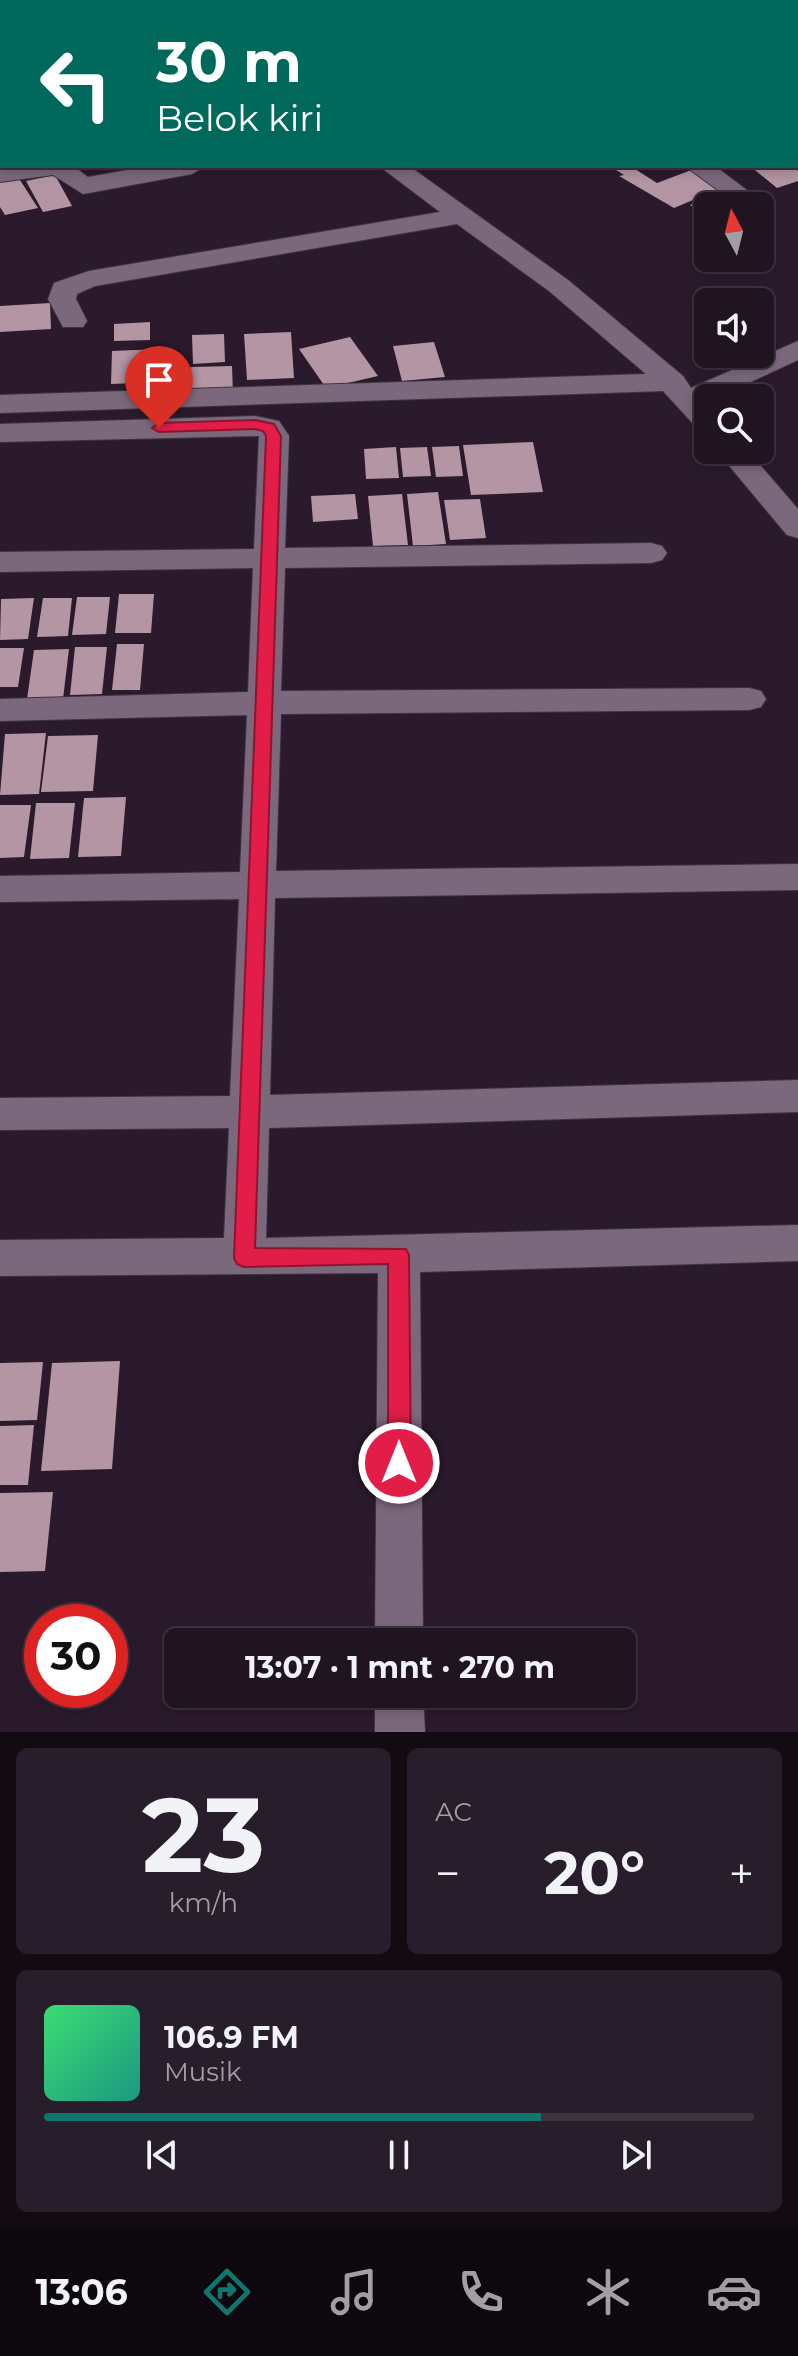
<!DOCTYPE html>
<html lang="id">
<meta charset="utf-8">
<style>
:root{--surface:#201421;--page:#281d2a;--text:#f1f3f6;--muted:#a29ea5;--line:#3d333f;--accent:#0f766e}
body{margin:0;font-family:Montserrat,sans-serif;background:var(--page);color:var(--text);height:100vh;display:flex;flex-direction:column;font-size:30px;white-space:nowrap}
*{box-sizing:border-box;margin:0}
p{font-size:26px;color:var(--muted)}
.icon{flex:none;width:44px;height:44px;fill:none;stroke:currentColor;stroke-width:2;stroke-linecap:round;stroke-linejoin:round}
.map{position:relative;height:1732px;overflow:hidden}
.details{display:flex;flex-direction:column;gap:16px;padding:16px;background:#120b12;flex:1}
.details>*{flex:none}
.hud{position:absolute;left:0px;top:0px;width:798px;height:168px;box-shadow:0 4px 12px #0003,0 0 0 2px var(--line);background:#00695c;color:#fff;overflow:hidden}
.needle{width:52px;rotate:353deg}
.buttons{position:absolute;left:694px;top:192px;display:grid;gap:16px}
.buttons a{display:grid;place-items:center;width:80px;height:80px;border-radius:12px;background:var(--surface);box-shadow:0 4px 12px #0003,0 0 0 2px var(--line);font-size:40px}
.speed{position:absolute;left:24px;top:1604px;display:flex;gap:16px;font-size:40px;font-weight:700;text-align:center}
.speed>*{display:grid;place-content:center;width:104px;height:104px;border-radius:50%;background:var(--surface);box-shadow:0 4px 12px #0003,0 0 0 2px var(--line);line-height:1}
.speed .limit{border:12px solid #d22;background:#fff;color:#111}
.pin{position:absolute;display:grid;place-items:center;width:68px;height:68px;color:#fff;margin:-82px -34px;border-radius:50% 50% 50% 0;rotate:-45deg;box-shadow:0 0 8px #0007}
.pin .icon{rotate:45deg}
.me{position:absolute;width:88px;margin:-44px;rotate:0deg;stroke-linejoin:round;filter:drop-shadow(0 0 6px #0008)}
.turn{display:flex;align-items:center;gap:28px;height:168px;padding:0 24px;font-size:36px}
.turn .icon{width:104px;height:104px;stroke-width:2.5}
.turn b{display:block;font-size:56px;line-height:68px}
.big{font-size:60px;font-weight:700;line-height:1.1}
.details .widget{flex:1;display:flex;flex-direction:column;justify-content:center;gap:12px;min-width:0;padding:0 28px;border-radius:12px;background:var(--page)}
.details .dial{align-items:center;gap:0}
.dial b{font-size:104px;line-height:1}
.song{display:flex;align-items:center;gap:24px}
.cover{width:96px;height:96px;border-radius:12px;background:linear-gradient(135deg,hsl(140 70% 55%),hsl(170 70% 35%))}
.played{height:8px;border-radius:4px;background:linear-gradient(90deg,var(--accent) 70%,var(--line) 70%)}
.keys{display:flex;justify-content:space-around;direction:ltr}
.heat{display:flex;justify-content:space-between;align-items:center;font-size:44px;direction:ltr}
.details .tiles{flex:1;display:grid;gap:16px;grid-template-columns:1fr 1fr}
.widget:last-child{grid-column:span 2}
.trip{position:absolute;left:164px;top:1628px;width:472px;height:80px;border-radius:12px;background:var(--surface);box-shadow:0 4px 12px #0003,0 0 0 2px var(--line);font-weight:700;line-height:80px;text-align:center}
.tabs{display:flex;height:128px;justify-content:space-around;align-items:center;background:#0d080d;color:var(--muted)}
.tabs .icon{width:56px;height:56px}
.tabs .on{color:var(--accent)}
.tabs b{font-size:36px;color:var(--text)}
.map>svg:first-child{display:block}
</style>
<div class="map">
<svg width="798" height="1732" viewBox="0 0 798 1732">
<rect width="100%" height="100%" fill="#2b1a2c"/>
<path fill="#b395a3" d="M610 166H643L635 169 657 183 694 169 724 187 674 208 619 176 624 175Z
M750 166H791L798 171V181L777 188Z
M55 175 72 206 43 212 26 181Z
M18 177 38 208 5 215 0 207V181Z
M715 194 734 206H708V216L690 205Z
M50 303 51 329 0 332V306Z
M150 322V340L114 341V324Z
M291 332 294 378 247 380 244 334Z
M224 334 225 362 193 364 192 335Z
M350 337 378 376 326 388 299 349Z
M434 342 445 377 402 381 393 346Z
M159 349V382L111 384 112 351Z
M232 366 233 393 192 395 191 367Z
M533 442 543 492 471 495 463 445Z
M459 446 463 476 436 477 432 447Z
M396 447 399 478 366 479 364 449Z
M427 447 431 476 403 477 400 448Z
M438 492 446 544 413 546 407 494Z
M355 494 358 519 313 522 311 496Z
M402 494 408 545 373 546 368 496Z
M480 499 486 538 450 540 444 500Z
M119 594H154L151 633H115Z
M77 597H110L106 634 72 635Z
M34 598 28 639 0 640 1 599Z
M43 598H72L68 636 37 637Z
M117 644H144L140 690H112Z
M75 647H107L102 694 70 695Z
M0 648H24L18 687H0Z
M69 649 63 699H27L34 650Z
M46 733 39 794 0 795 5 734Z
M98 735 93 791 41 792 48 736Z
M126 797 121 856 78 857 84 798Z
M36 803H75L69 858 30 859Z
M0 805H31L24 857 0 858Z
M120 1361 112 1469 41 1471 52 1363Z
M43 1362 37 1420 0 1421V1363Z
M34 1425 28 1485H0V1426Z
M53 1492 45 1571 0 1572V1493Z"/>
<g fill="none" stroke-linecap="round" stroke-linejoin="round">
<g stroke="#413442" stroke-width="2">
<path id="minor" d="M166 0H189L190 2H167Z
M796 122H798V136H796Z
M0 166H73L88 177 150 166H205L192 174 83 194 53 175 0 182Z
M379 166H409L568 280 683 376 691 388 798 341V360L716 398H708V432L698 429 663 391 0 413V395L646 374 549 291 457 224 95 286 77 294 76 299 87 321 83 327H63L48 299 54 283 89 271 440 212Z
M685 166H715L756 197 752 202H734Z
M255 416 279 421 289 436 285 548 651 543 662 546 667 553 662 560 651 563 285 568 281 691 749 688 761 691 766 699 761 707 749 710 281 714 276 871 798 864V890L275 898 270 1095 798 1080V1112L269 1128 266 1238 798 1225V1261L420 1272 423 1642H375L378 1273 0 1276V1240L224 1238 229 1128 0 1130V1098L230 1096 239 899 0 902V876L240 872 247 715 0 721V699L248 692 253 568 0 572V552L254 549 259 436 0 442V424Z
M716 450H747L798 509V538L787 535Z
M375 1694H423L425 1732H375Z"/>
</g>
<use href="#minor" fill="#7c687d" fill-rule="evenodd"/>
</g>
<path fill="#e11d48" stroke="#92132f" stroke-width="2" d="M255 420 274 424 281 436 255 1248 406 1249 409 1255 411 1463 407 1471 399 1474 391 1471 388 1463V1264L244 1267 237 1264 234 1258 266 436 263 431 255 429 159 432 152 428 159 423Z"/>
</svg>
<div class="buttons">
<a><svg class="needle" viewBox="-14 -14 28 28"><path d="M0-13l5 13h-10z" fill="#e53935"/><path d="M0 13l5-13h-10z" fill="#a29ea5"/></svg></a>
<a><svg class="icon" aria-label="sound" viewBox="0 0 24 24"><path d="M4 9h4l5-4v14l-5-4H4zM17 9q2 3 0 6"/></svg></a>
<a><svg class="icon" aria-label="search" viewBox="0 0 24 24"><circle cx="10" cy="10" r="6"/><path d="M15 15l6 6"/></svg></a>
</div>
<div class="speed"><div class="limit">30</div></div>
<div class="pin" style="left:159px;top:428px;background:#d93025"><svg class="icon" aria-label="arrive" viewBox="0 0 24 24"><path d="M6 21V4h12l-3 4 3 4H6"/></svg></div>
<svg class="me" style="left:399px;top:1463px" viewBox="-20 -20 40 40"><circle r="17" fill="#e11d48" stroke="#fff" stroke-width="3"/><path d="M0-11L8 9 0 5-8 9z" fill="#fff"/></svg>
<div class="trip">13:07 · 1 mnt · 270 m</div>
<div class="hud">
<div class="turn"><svg class="icon" aria-label="left" viewBox="0 0 24 24"><path d="M17 20v-9H6M10 6l-5 5 5 5"/></svg><div><b>30 m</b>Belok kiri</div></div>
</div>
</div>
<section class="details">
<div class="tiles">
<div class="widget dial"><b>23</b><p>km/h</p></div>
<div class="widget"><p>AC</p>
<div class="heat"><a>−</a><b class="big">20°</b><a>+</a></div>
</div>
<div class="widget">
<div class="song"><i class="cover"></i><div><b>106.9 FM</b><p>Musik</p></div></div>
<div class="played"></div>
<div class="keys"><svg class="icon" aria-label="previous" viewBox="0 0 24 24"><path d="M18 5L8 12l10 7zM5 5v14"/></svg><svg class="icon" aria-label="pause" viewBox="0 0 24 24"><path d="M8 5v14M16 5v14"/></svg><svg class="icon" aria-label="next" viewBox="0 0 24 24"><path d="M6 5l10 7-10 7zM19 5v14"/></svg></div>
</div>
</div>
</section>
<nav class="tabs">
<b>13:06</b>
<svg class="icon on" aria-label="directions" viewBox="0 0 24 24"><path d="M12 3l9 9-9 9-9-9zM9 14v-3h6M13 9l2 2-2 2"/></svg>
<svg class="icon" aria-label="music" viewBox="0 0 24 24"><path d="M9 18V5l10-2v13"/><circle cx="6" cy="18" r="3"/><circle cx="16" cy="16" r="3"/></svg>
<svg class="icon" aria-label="phone" viewBox="0 0 24 24"><path d="M5 4h4l2 5-3 2q2 4 5 5l2-3 5 2v4C11 20 4 13 5 4z"/></svg>
<svg class="icon" aria-label="climate" viewBox="0 0 24 24"><path d="M12 3v18M4 7l16 10M4 17L20 7"/></svg>
<svg class="icon" aria-label="car" viewBox="0 0 24 24"><path d="M5 17H2v-5l4-1 3-4h7l3 4 3 1v5h-3M9 17h6M6 11h13"/><circle cx="7" cy="17" r="2"/><circle cx="17" cy="17" r="2"/></svg>
</nav>
